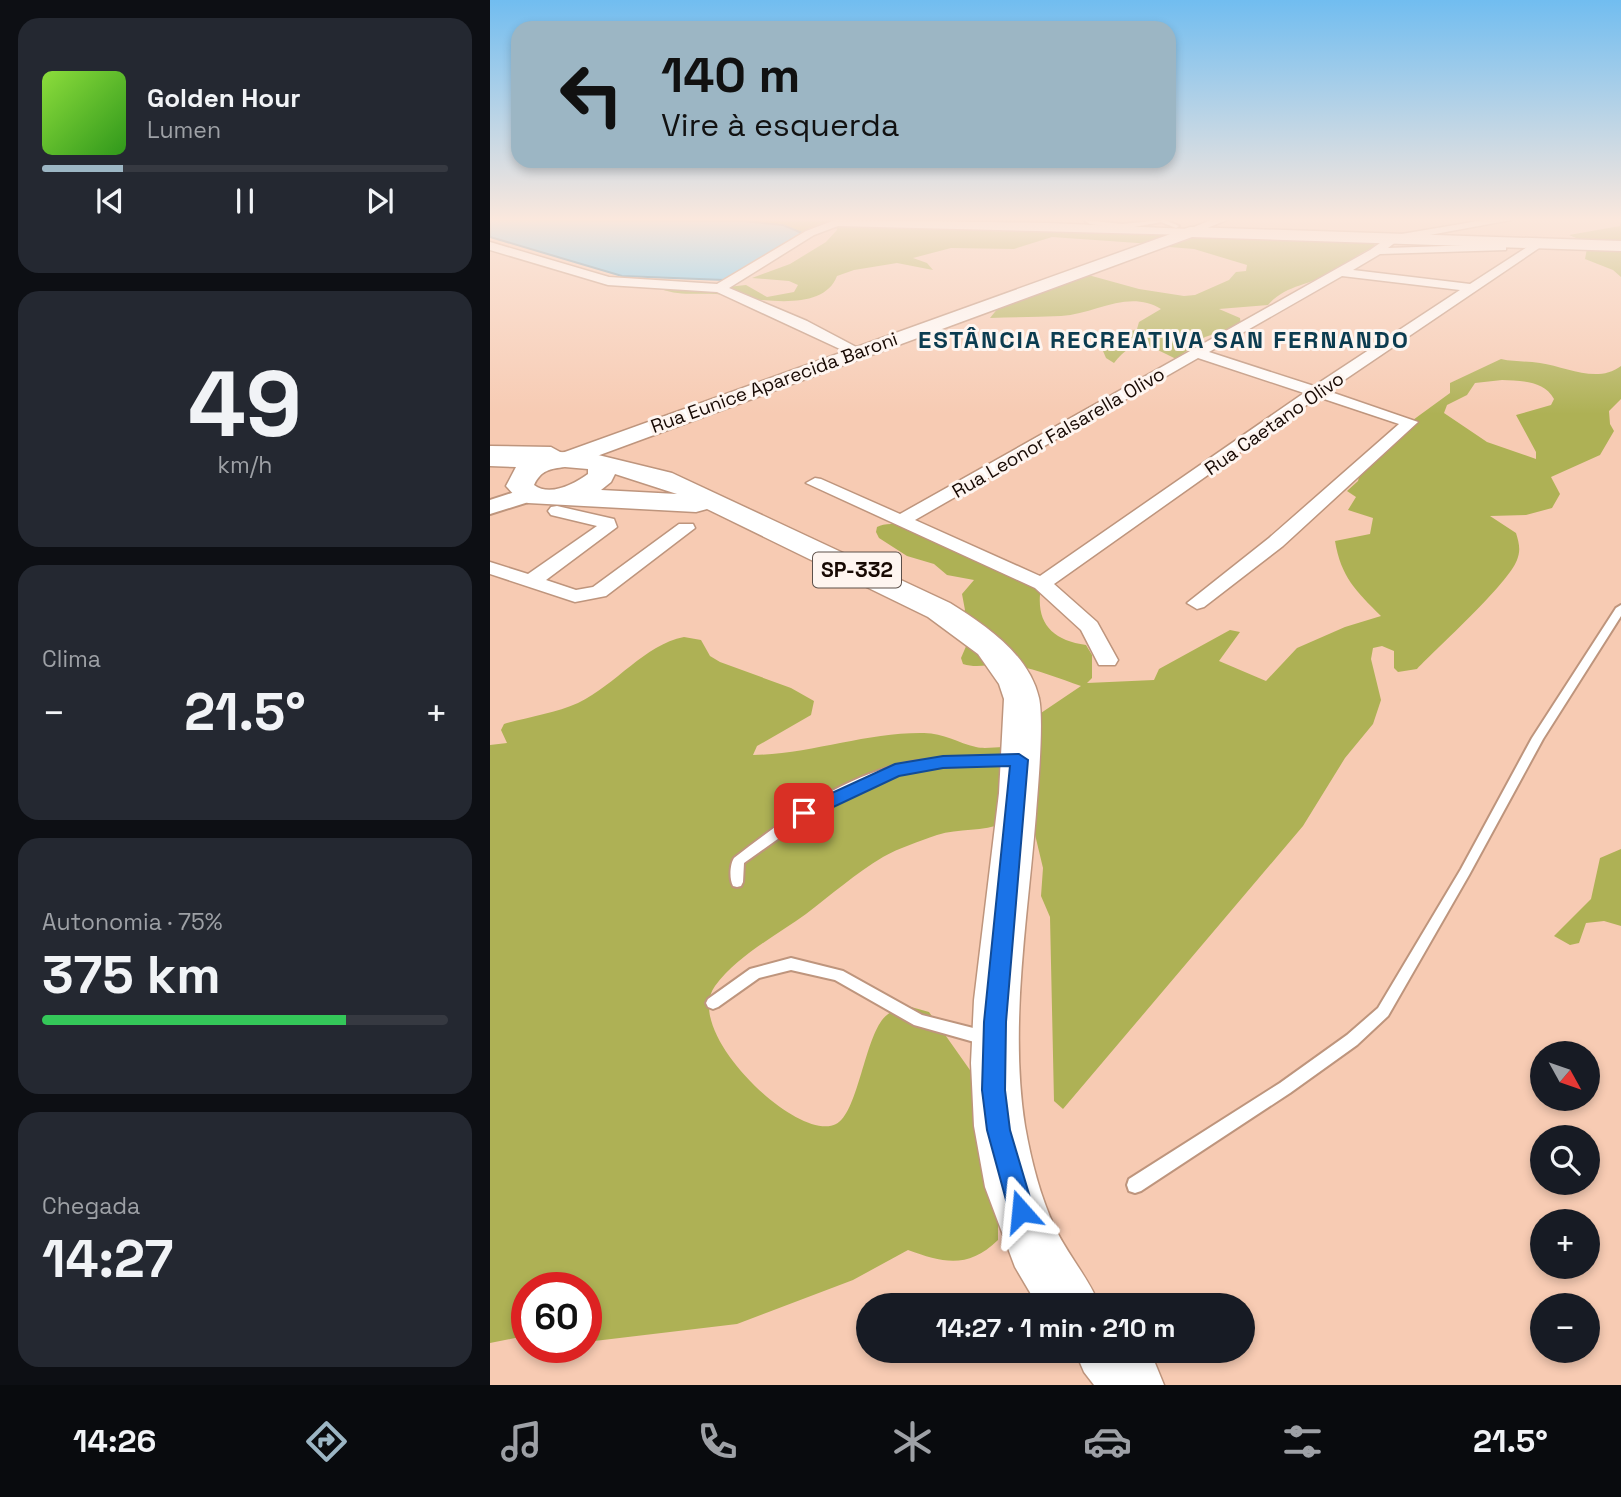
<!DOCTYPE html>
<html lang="pt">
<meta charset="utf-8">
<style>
:root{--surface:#171b24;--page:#242831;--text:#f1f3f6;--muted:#9ea1a6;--line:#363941;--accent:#9cb6c4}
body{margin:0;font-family:"Space Grotesk",sans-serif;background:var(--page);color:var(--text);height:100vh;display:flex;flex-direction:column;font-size:26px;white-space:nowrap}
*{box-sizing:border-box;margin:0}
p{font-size:23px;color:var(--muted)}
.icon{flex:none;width:38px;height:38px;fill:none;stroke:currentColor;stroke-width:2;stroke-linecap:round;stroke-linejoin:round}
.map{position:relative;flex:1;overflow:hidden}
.side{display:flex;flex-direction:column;gap:18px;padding:18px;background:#0d0f14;width:490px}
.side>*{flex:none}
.hud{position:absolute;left:21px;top:21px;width:665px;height:147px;border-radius:21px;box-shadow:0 4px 10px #0003;background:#9cb6c4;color:#111;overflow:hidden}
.needle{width:46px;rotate:130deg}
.fabs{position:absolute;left:1040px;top:1041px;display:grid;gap:14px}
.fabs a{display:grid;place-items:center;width:70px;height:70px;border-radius:50%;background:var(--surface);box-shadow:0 4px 10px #0003;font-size:35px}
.speed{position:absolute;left:21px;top:1272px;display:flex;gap:14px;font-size:35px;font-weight:700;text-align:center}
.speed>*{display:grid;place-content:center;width:91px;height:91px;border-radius:50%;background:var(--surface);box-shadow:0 4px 10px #0003;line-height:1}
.speed .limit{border:10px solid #d22;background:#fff;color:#111}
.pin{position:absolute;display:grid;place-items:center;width:60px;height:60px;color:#fff;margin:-30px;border-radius:14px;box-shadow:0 4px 10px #0006}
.me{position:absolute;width:77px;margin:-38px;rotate:342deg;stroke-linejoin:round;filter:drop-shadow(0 0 5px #0008)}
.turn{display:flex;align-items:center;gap:24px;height:147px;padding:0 35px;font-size:32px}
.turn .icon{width:91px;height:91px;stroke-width:2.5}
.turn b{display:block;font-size:49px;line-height:60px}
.big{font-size:52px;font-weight:800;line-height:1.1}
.side .card{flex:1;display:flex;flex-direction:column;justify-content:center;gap:10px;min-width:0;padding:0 24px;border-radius:21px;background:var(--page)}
.side .dial{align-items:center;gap:0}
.dial b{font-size:91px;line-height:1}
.song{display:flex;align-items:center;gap:21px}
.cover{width:84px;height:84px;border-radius:10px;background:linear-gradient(135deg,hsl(90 70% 55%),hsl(110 70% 35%))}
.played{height:7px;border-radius:4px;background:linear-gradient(90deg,var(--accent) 20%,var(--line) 20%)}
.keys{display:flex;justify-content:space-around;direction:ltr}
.heat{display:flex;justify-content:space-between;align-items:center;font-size:38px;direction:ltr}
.charge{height:10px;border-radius:5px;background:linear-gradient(90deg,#34c759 75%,var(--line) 0)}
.trip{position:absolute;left:366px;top:1293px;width:399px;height:70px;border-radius:35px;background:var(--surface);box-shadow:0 4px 10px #0003;font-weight:800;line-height:70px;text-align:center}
.tab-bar{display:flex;height:112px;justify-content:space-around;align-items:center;background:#090b0e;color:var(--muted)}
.tab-bar .icon{width:49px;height:49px}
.tab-bar .active{color:var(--accent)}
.tab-bar b{font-size:32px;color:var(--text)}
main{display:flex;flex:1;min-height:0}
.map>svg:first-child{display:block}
</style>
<main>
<section class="side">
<div class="card">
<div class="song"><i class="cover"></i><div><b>Golden Hour</b><p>Lumen</p></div></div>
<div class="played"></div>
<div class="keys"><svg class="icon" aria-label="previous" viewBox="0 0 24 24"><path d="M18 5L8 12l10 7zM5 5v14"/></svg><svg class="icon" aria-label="pause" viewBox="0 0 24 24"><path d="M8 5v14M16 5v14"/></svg><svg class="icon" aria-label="next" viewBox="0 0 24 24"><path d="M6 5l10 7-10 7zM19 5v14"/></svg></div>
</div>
<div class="card dial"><b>49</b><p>km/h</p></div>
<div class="card"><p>Clima</p>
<div class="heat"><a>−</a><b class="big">21.5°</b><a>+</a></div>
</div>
<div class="card"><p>Autonomia · 75%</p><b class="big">375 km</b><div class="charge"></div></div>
<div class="card"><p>Chegada</p><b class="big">14:27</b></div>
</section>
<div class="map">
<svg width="1131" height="1385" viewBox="0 0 1131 1385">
<rect width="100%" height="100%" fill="#f7cbb3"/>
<path fill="#aeb155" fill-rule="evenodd" d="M225 220H420L682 233 662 244 562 237 524 249 461 248 423 258 437 263 443 270 407 263 364 270 347 276C332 316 258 297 226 294 207 293 189 296 171 289L199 291 256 285 277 297 304 292 308 285 299 281 262 278 300 264 336 242 347 230 345 221 330 224 312 233 293 225Z
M1131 220V277L1123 270 1095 259 1098 243 1079 235 1130 226Z
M701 237 884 242 885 247C868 253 858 263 842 272 820 286 796 284 778 305L729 309 750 318 751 325 715 337 686 359C658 345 646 335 624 363L616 358 613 351 617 341 647 329 649 322 671 309C638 289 606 314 571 316 547 317 523 317 500 318L513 302 591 273 649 289 694 296 705 295 739 280 746 272 756 271 757 265 704 249 667 246Z
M1011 359C1024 362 1038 361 1050 363 1077 367 1107 384 1131 366V399L1119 411 1120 424 1124 431 1110 455 1061 477 1070 494 1062 508 1036 515 1000 516 1026 533C1029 543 1031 550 1027 560 1018 584 948 647 927 669L908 672 904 668V651L892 646 883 648 881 659 891 700 883 724 855 758 813 826 573 1109 564 1101 560 917 551 896 553 868 542 822 548 715 591 686C567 678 542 667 517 665 501 663 488 669 473 664L471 658 477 644 460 630 475 610 472 594 484 580 457 575 444 564 417 556 389 538 386 532 387 527C418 510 519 571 551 587 545 622 561 640 596 645L602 655V678L597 683 664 680 669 669 740 630 750 632 729 661 776 681 807 648 855 627 891 616C866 591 851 577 845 541L880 534 883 518 858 510 866 497 857 491 868 481 875 455 960 393V383ZM1012 380C1030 381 1054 380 1064 399L1061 405 1026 415 1046 452V459L997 442 954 413 957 405 977 395 985 383Z
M194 637 211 640 220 656 230 662 301 688 324 701 321 715 267 746 263 755C321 754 377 732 434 733 454 733 468 743 486 747 494 749 505 747 513 747L514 823C493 832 469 828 447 835 430 841 409 848 393 857 366 873 341 895 316 914 287 935 247 956 225 986 191 1032 309 1144 346 1124 367 1114 374 1044 392 1020 397 1013 407 1009 414 1005L439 1012 487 1080 508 1168V1240C478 1269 454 1263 418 1250L363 1280 247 1324 96 1342V1288H37V1339L25 1338 0 1343V745L17 743 11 730 14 724C38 717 66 713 88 703 127 684 154 645 194 637Z
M1131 849V926L1114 921 1096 923 1089 943 1080 945 1064 936 1101 899 1110 858Z"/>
<path fill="#5ecbfd" stroke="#4991b2" stroke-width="2" d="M0 220 253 221 293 225 312 233 235 280 132 276 0 237Z"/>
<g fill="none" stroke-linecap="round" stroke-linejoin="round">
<g stroke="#be957d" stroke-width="4">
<path id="service" d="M594 220 632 224 675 220 689 226 686 228 671 222 644 227H621L600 224Z
M1131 605V616L1053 739 979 875 898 1016 867 1045 800 1093 651 1191 645 1193 639 1191 637 1185 639 1179 790 1083 857 1035 888 1008 971 869 1042 738 1126 608Z
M523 756 527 757 529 760 527 763 434 768 407 774 388 780 367 789 327 811 254 863 253 882 251 886 247 887 243 886C239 879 240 864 244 858 297 817 354 775 421 762 455 756 489 757 523 756Z
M301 958 353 971 432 1015 495 1031 500 1033 502 1038 500 1043 495 1045 424 1025 345 980 301 970 269 978 228 1007 223 1009 218 1007 216 1003 218 999 260 969Z"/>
</g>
<g stroke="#be957d" stroke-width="3">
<path id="minor" d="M345 220 558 223 699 229 721 220H737L700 235 348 226 324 235 239 288 317 321 370 349 372 352 365 356 227 292 118 285 0 250V242L119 277 227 284 316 231Z
M994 220H1021L907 241 898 248 1012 244 1016 246V250L890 254 863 270 980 284 1048 240 1058 242 838 391 928 422 793 546 714 607 707 609 697 603 779 538 909 424 828 397 564 584 607 622 628 660 625 665H609L591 630 545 588 316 483 325 478 331 479 410 514 880 250 900 236ZM852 276 970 290 824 386 719 352ZM708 358 814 393 550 576 425 520Z
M0 446 61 447 81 458 73 463 58 457 0 456Z
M67 506 124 519 127 527 56 580 86 590 103 587 189 524H203L205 528 116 596 85 602 0 574V562L38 574 107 526 61 515 58 511 61 507Z"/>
</g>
<g stroke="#be957d" stroke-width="4">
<path id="tertiary" d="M40 487 48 489 51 494 48 499 0 514V500Z"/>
</g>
<g stroke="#be957d" stroke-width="3">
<path id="secondary" d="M700 227 1131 241V251L702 237 88 463H72L68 458 72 453Z"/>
</g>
<g stroke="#be957d" stroke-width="3">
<path id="primary" d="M0 450 100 453 182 473 460 603C495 625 539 654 549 698 554 721 548 787 546 814 538 916 519 1024 535 1126 541 1160 550 1196 565 1228 578 1255 598 1277 610 1306H548L525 1267 495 1187 484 1126 481 1063 484 1000 509 793 514 699 509 684 488 654 438 617 217 509 206 512 38 503 28 499 16 486 26 467 0 466ZM75 467 98 469V474C84 484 60 497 44 485 51 470 60 469 75 467ZM125 474 187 494 111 490 121 482Z
M585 1351H654L665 1363 674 1385H604L594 1372Z"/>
</g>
<use href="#service" fill="#fff" fill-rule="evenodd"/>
<use href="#minor" fill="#fff" fill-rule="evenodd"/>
<use href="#tertiary" fill="#fff" fill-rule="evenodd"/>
<use href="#secondary" fill="#fff" fill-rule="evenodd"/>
<use href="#primary" fill="#fff" fill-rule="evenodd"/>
</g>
<linearGradient id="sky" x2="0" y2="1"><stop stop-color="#71bdf0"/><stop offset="0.53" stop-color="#fbe8dd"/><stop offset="1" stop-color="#fbe8dd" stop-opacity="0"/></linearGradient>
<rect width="1131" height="414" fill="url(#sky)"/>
<path fill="#1a73e8" stroke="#114b97" stroke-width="2" d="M529 754 538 760 516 1022 515 1090 520 1130 544 1211 540 1220 531 1224 522 1220 519 1211 497 1130 492 1090 494 1022 520 766 453 768 409 776 320 818H307L305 813 307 809 405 764 453 756Z"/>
<g text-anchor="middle" stroke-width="6" stroke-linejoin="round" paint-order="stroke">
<g font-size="19" fill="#170903" stroke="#fef5f0">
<text transform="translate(284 382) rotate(-20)" y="7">Rua Eunice Aparecida Baroni</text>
<text transform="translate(784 423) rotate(-35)" y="7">Rua Caetano Olivo</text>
<text transform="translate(568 432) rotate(-30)" y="7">Rua Leonor Falsarella Olivo</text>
</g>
<rect fill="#fef5f0" stroke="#5c504a" stroke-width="2" x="323" y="552.5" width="88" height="35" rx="5"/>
<g font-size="21" font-weight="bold" fill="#170903">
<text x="367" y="577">SP-332</text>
</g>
<g font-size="24" font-weight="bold" letter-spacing="2" fill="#0c3c50" stroke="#fef5f0">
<text x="674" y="348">ESTÂNCIA RECREATIVA SAN FERNANDO</text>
</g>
</g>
</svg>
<div class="fabs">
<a><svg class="needle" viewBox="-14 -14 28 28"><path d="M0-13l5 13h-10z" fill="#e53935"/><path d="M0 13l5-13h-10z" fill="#9ea1a6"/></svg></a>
<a><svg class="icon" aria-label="search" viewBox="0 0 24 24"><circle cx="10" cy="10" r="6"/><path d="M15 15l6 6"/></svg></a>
<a>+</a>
<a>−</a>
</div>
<div class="speed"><div class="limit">60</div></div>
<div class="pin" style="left:314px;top:813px;background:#d93025"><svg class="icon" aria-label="arrive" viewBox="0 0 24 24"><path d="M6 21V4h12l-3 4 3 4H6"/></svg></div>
<svg class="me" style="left:531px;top:1211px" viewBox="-20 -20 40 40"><path d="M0-17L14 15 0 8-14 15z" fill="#1a73e8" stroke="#fff" stroke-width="4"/></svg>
<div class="trip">14:27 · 1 min · 210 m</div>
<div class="hud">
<div class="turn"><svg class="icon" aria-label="left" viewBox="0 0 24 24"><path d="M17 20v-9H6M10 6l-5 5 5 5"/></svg><div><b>140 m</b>Vire à esquerda</div></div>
</div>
</div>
</main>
<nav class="tab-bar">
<b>14:26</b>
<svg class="icon active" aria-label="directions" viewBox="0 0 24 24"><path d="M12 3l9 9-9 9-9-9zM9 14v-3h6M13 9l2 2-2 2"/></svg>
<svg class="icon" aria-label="music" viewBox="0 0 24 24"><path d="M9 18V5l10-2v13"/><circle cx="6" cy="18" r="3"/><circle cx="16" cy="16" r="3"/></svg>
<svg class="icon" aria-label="phone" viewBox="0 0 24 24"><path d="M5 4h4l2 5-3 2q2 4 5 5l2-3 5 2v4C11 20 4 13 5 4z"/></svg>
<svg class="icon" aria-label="climate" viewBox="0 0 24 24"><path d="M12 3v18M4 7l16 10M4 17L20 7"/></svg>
<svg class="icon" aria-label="car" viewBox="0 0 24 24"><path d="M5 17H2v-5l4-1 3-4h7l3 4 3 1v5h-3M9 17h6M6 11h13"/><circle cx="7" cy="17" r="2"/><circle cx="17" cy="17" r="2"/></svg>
<svg class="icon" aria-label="filters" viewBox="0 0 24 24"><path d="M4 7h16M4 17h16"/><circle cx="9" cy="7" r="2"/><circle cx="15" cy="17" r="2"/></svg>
<b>21.5°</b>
</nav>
